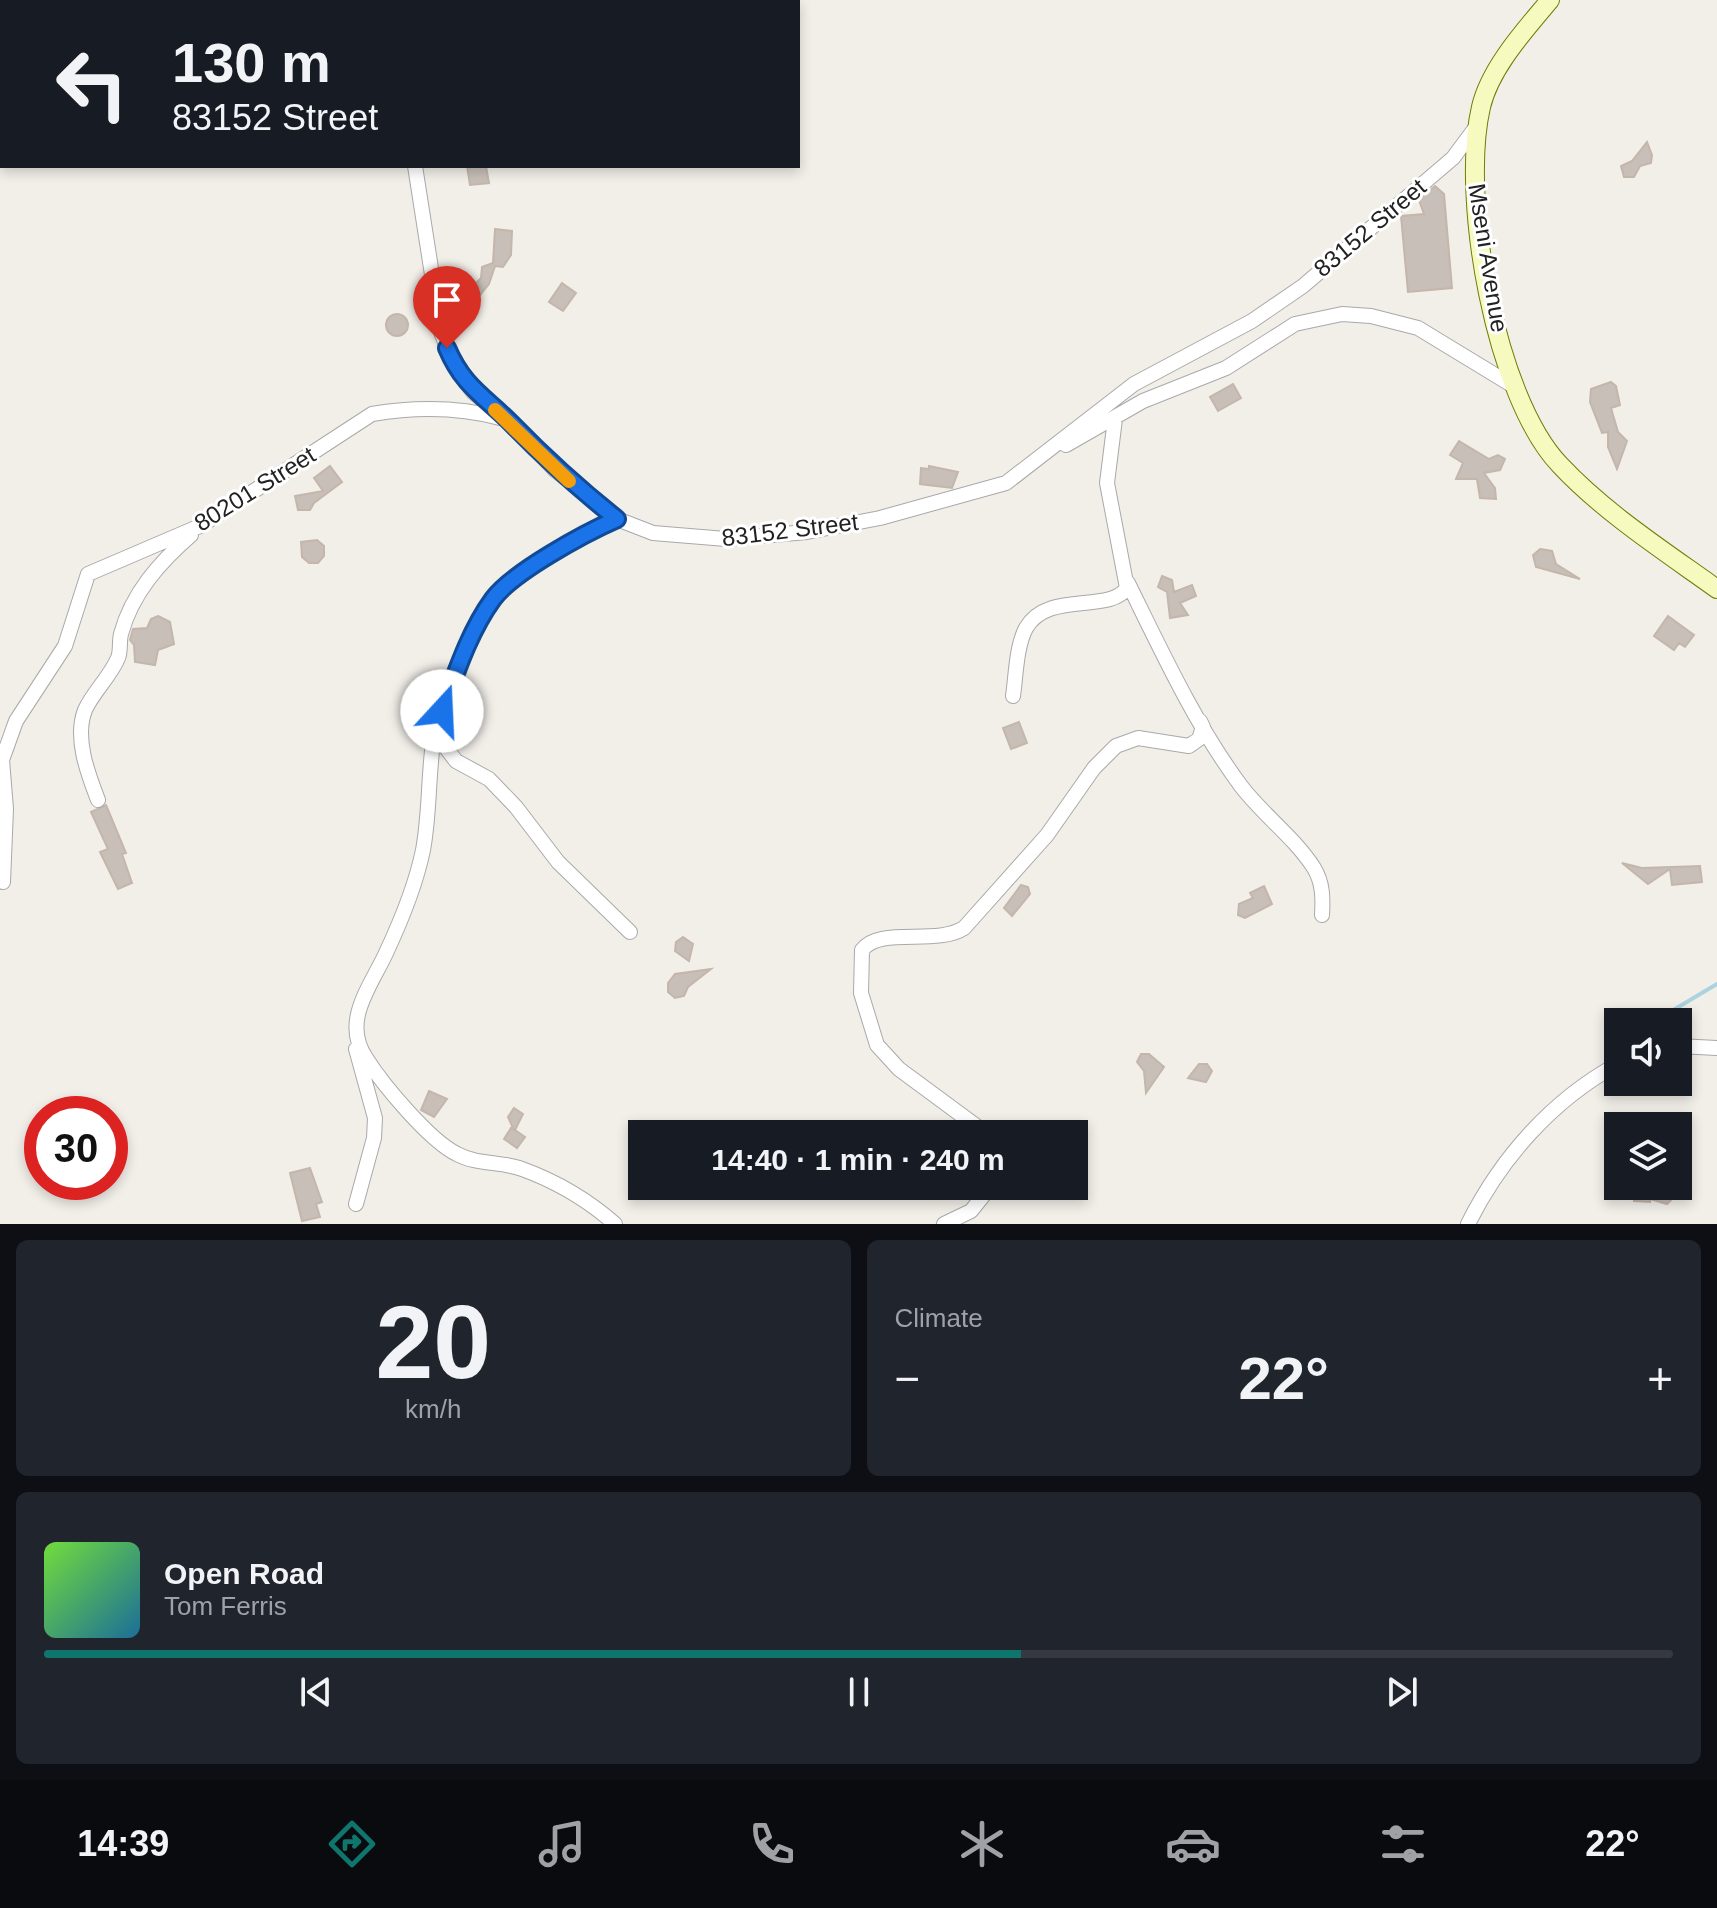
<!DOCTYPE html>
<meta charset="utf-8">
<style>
:root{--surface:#171b24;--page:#20242c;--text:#f1f3f6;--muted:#9ea1a6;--line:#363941;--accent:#0f766e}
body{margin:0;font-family:Arial,sans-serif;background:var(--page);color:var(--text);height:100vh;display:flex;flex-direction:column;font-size:30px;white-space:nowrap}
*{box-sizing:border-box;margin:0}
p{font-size:26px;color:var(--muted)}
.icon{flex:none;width:44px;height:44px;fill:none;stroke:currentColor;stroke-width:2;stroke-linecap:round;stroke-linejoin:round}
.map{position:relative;height:1224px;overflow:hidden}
.drawer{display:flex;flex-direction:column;gap:16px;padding:16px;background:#0d0f14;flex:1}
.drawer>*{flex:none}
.top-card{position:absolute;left:0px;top:0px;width:800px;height:168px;box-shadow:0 4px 12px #0003;background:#171b24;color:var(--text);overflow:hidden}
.fabs{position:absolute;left:1604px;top:1008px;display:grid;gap:16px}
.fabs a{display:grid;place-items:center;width:88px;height:88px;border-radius:0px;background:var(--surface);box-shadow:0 4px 12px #0003;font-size:40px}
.speed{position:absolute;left:24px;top:1096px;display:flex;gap:16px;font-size:40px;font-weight:700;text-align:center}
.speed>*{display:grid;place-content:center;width:104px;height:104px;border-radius:50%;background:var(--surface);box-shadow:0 4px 12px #0003;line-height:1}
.speed .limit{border:12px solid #d22;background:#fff;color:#111}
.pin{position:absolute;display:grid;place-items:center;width:68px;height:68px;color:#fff;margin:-82px -34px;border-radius:50% 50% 50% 0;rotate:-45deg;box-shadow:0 0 8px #0007}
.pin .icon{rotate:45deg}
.me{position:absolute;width:88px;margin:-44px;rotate:20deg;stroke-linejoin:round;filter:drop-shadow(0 0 6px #0008)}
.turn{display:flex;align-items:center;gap:28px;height:168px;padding:0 40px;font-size:36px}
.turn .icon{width:104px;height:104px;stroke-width:2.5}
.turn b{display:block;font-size:56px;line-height:68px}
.big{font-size:60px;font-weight:800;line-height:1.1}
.drawer .widget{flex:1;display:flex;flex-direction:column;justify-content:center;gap:12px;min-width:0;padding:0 28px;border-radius:12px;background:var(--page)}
.drawer .dial{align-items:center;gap:0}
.dial b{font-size:104px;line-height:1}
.song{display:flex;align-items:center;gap:24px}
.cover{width:96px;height:96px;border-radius:12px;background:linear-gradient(135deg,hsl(100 70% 55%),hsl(200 70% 35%))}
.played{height:8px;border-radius:4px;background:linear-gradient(90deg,var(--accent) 60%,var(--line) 60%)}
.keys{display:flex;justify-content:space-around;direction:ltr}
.heat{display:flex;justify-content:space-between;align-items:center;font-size:44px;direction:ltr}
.drawer .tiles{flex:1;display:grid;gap:16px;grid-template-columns:1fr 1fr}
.widget:last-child{grid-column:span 2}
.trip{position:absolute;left:628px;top:1120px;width:460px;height:80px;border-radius:0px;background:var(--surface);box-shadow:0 4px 12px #0003;font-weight:800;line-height:80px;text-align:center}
.tab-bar{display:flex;height:128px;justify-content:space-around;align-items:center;background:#090b0e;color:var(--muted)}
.tab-bar .icon{width:56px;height:56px}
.tab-bar .on{color:var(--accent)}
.tab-bar b{font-size:36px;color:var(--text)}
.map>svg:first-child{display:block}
</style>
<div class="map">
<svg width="1717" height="1224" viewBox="0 0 1717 1224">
<rect width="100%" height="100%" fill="#f2efe9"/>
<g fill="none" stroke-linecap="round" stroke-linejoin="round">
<path stroke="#aad3df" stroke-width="4" d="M1665 1015 1717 984"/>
</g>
<path fill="#c7bfb8" stroke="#c4b6ab" stroke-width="2" d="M1647 142 1652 155 1651 163 1640 166 1634 177H1624L1621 166 1632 161Z
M467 166H486L489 183 470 185Z
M1435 186 1444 194 1452 288 1408 292 1401 216 1424 214 1419 200Z
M495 229 512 231 511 255 503 267 495 266 489 284 480 295 471 288 481 278 482 267 493 263Z
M562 283 576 293 563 311 549 302Z
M386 325a11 11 0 1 1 22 0a11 11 0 1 1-22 0Z
M1611 382 1616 386 1620 405 1611 408 1618 432 1627 441 1617 469 1608 447V432L1602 433 1590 402 1591 389Z
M1233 384 1241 398 1218 411 1210 397Z
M1459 441 1489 459 1498 455 1505 459 1500 470 1484 473 1495 488 1496 499 1480 498 1477 479H1456L1463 463 1450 455Z
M330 466 342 482 314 503 310 510H298L295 496 323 491 314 478Z
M929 466 958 472 952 488 920 484 921 468 929 469Z
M317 540 324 546V556L318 563H309L302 557 301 542Z
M1540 549 1552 551 1556 564 1580 579 1536 567 1533 555Z
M1162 576 1172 580 1174 592 1192 585 1196 596 1180 603 1188 615 1170 618 1167 592 1158 587Z
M158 616 170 622 174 644 158 650 155 665 135 662 134 645 130 640 133 629 147 628 151 619Z
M1668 616 1694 635 1685 647 1679 643 1674 650 1654 636Z
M1019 722 1027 743 1011 749 1003 728Z
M106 805 126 853 122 854 132 883 118 889 100 852 108 849 91 812Z
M1622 863 1642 868 1700 866 1702 882 1672 885 1670 869 1648 884Z
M1021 885 1028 887 1030 894 1012 916 1004 908Z
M1264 886 1272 904 1245 918 1238 915 1239 904 1253 898 1250 893Z
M683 937 693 944 689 961 675 951 676 942Z
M711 969 688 987 684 996 675 998 668 992V983L675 974Z
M1141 1054H1149L1164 1067 1146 1093 1144 1071 1137 1062Z
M1199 1064H1207L1212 1071 1206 1082 1188 1078Z
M429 1091 447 1099 434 1117 421 1110Z
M514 1108 523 1114 515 1130 525 1137 517 1148 504 1139 511 1128 514 1130 508 1117Z
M310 1168 322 1202 316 1204 320 1217 302 1221 290 1173Z
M1626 1186 1667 1187 1674 1188 1676 1195 1667 1204 1650 1199V1202L1634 1201V1195L1625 1192Z"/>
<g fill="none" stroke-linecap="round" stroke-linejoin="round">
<g stroke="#a9a9a9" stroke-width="16">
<path id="street" d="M95 0V2
M415 166 441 332 454 365 473 392 508 420 555 470 617 519 653 533 726 539 807 532 880 518 1006 483 1134 384 1252 321 1303 286 1453 158 1479 123
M1066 445 1143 401 1226 368 1295 324 1342 314 1371 316 1418 328 1515 387
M1128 583C1162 652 1195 724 1241 786 1263 815 1294 837 1314 868 1323 883 1323 898 1322 915
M1013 696C1016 676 1016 647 1026 628 1048 590 1109 614 1127 588L1107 483 1115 419
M434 732 456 761 489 779 516 807 558 862 630 932
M98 800C88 774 74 738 85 710 93 692 110 677 118 658 121 651 119 642 121 634 132 593 160 562 191 535
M3 882 6 809 2 760 16 721 65 646 88 574 200 526 372 414C414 407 459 407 500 418
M1678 1046 1717 1048
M987 1134 899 1069 877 1045 861 993 862 950C880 926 936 946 964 928L1047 835 1094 768 1116 746 1138 738 1189 746 1199 739 1203 727 1200 721
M356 1204 374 1138 375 1118 356 1049
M615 1224C589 1201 555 1181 522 1169 501 1161 477 1165 457 1154 430 1141 383 1085 366 1058 341 1021 371 986 386 953 401 921 416 884 423 850 430 813 428 773 434 735 439 702 473 623 495 597 519 569 583 534 617 519
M944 1224 971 1211 991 1186
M1468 1224C1501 1158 1552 1100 1618 1064"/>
</g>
<g stroke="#707d05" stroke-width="20">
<path id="secondary" d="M1550 0C1525 30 1490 68 1481 107 1460 197 1495 397 1560 465 1605 513 1664 551 1717 589"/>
</g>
<use href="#street" stroke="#fff" stroke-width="14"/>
<use href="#secondary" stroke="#f7fabf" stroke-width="18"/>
</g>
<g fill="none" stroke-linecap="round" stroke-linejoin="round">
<g stroke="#114b97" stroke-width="20">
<path id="route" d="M442 711C456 673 469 632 493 599 513 572 585 533 617 519 578 488 545 458 511 423 484 396 463 386 447 348"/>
</g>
<use href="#route" stroke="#1a73e8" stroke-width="14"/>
<path stroke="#f59e0b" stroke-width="14" d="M495 410 569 481"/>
</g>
<g text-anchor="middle" stroke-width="6" stroke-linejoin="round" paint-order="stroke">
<g font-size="24" fill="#222" stroke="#fff">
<text transform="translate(1370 228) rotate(-40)" y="8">83152 Street</text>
<text transform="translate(1488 258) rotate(81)" y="8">Mseni Avenue</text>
<text transform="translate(255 489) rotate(-32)" y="8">80201 Street</text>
<text transform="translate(790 530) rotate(-7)" y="8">83152 Street</text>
</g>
</g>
</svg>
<div class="fabs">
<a><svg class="icon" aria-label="sound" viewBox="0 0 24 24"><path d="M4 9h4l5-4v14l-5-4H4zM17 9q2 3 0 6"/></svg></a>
<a><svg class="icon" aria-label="layers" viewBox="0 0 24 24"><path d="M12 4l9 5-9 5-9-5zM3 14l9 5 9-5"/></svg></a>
</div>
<div class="speed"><div class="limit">30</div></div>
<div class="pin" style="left:447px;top:348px;background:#d93025"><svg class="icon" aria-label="arrive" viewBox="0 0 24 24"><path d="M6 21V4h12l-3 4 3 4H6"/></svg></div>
<svg class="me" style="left:442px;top:711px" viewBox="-20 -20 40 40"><circle r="19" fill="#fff"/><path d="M0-13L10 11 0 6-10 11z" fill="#1a73e8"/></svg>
<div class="trip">14:40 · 1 min · 240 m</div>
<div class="top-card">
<div class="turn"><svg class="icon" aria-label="left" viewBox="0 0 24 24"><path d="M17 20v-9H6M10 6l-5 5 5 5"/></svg><div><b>130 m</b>83152 Street</div></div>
</div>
</div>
<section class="drawer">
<div class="tiles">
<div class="widget dial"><b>20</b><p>km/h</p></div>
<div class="widget"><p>Climate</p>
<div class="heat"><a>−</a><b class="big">22°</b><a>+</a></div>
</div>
<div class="widget">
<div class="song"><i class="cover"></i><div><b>Open Road</b><p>Tom Ferris</p></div></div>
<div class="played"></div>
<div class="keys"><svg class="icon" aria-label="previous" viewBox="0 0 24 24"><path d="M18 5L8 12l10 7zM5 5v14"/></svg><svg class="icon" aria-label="pause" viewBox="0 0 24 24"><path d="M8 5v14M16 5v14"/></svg><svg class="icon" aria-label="next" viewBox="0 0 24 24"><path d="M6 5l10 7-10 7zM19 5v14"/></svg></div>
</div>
</div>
</section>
<nav class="tab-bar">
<b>14:39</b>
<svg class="icon on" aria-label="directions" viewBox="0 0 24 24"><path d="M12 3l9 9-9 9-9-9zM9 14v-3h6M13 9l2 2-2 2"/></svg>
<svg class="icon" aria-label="music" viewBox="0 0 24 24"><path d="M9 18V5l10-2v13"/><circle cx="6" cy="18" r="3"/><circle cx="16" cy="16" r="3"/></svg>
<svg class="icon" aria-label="phone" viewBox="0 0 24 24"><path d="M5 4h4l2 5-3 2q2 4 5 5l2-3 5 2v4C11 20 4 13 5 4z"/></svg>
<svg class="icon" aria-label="climate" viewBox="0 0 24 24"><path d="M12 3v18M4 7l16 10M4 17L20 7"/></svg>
<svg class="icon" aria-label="car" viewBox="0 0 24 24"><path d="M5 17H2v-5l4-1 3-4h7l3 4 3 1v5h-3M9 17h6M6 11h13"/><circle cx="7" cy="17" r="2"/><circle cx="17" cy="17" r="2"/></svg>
<svg class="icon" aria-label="filters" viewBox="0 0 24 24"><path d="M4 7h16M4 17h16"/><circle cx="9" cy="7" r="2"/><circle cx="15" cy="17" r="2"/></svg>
<b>22°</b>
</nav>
